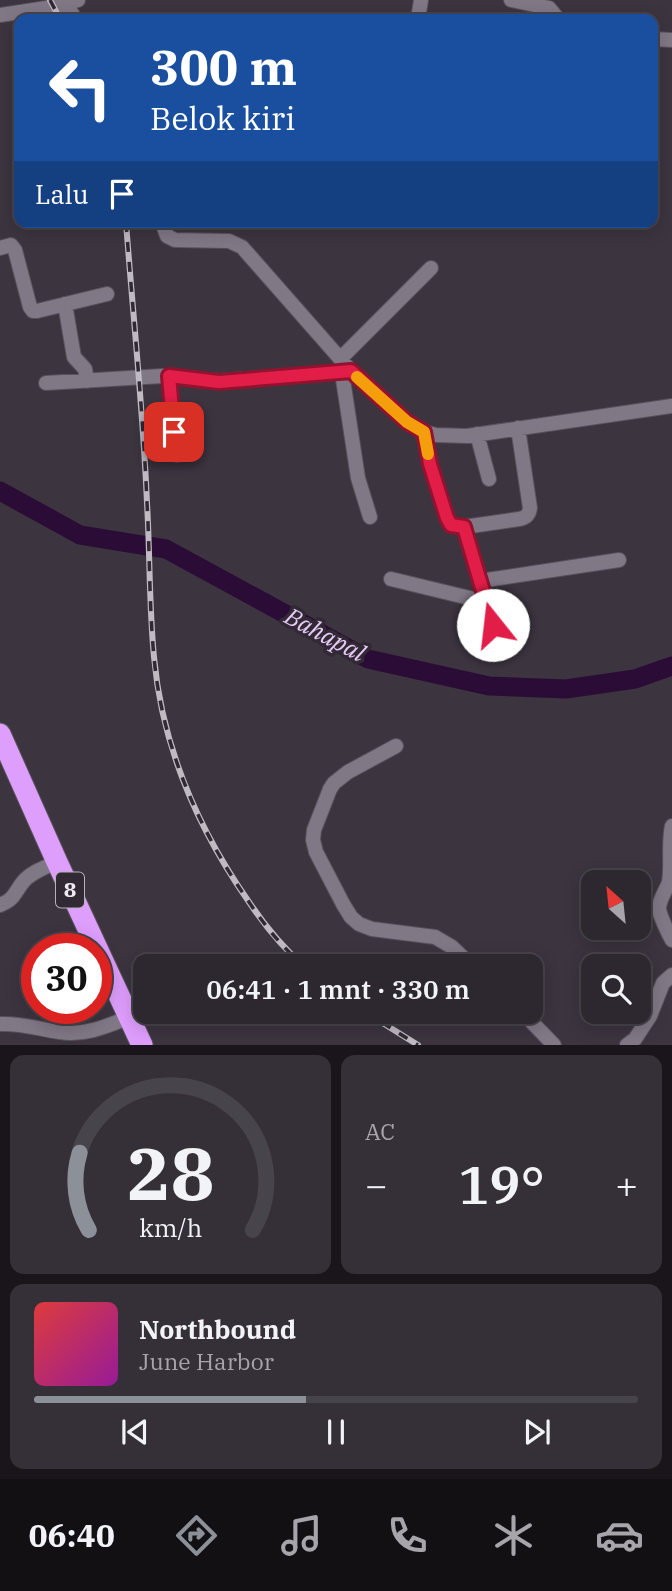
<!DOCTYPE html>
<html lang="id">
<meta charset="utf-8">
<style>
:root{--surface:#2d272f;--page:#352f37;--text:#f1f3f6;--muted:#a7a5aa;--line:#48444b;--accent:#8c9099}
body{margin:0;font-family:"IBM Plex Serif",serif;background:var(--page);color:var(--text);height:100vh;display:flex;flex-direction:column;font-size:26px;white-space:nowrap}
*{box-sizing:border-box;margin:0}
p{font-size:23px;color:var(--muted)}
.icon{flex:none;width:38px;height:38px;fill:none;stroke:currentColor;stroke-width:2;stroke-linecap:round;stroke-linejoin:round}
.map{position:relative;height:1045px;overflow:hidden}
.drawer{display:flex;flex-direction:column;gap:10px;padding:10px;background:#19151a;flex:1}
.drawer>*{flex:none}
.banner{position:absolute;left:14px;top:14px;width:644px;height:214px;border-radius:14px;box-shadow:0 4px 18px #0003,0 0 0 2px var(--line);background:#1a4fa0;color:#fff;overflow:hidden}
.needle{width:46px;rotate:333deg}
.controls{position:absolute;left:581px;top:870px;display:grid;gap:14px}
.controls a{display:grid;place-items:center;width:70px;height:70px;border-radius:14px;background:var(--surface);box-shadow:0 4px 18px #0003,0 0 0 2px var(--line);font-size:35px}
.speed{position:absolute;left:21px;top:933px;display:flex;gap:14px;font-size:35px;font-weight:700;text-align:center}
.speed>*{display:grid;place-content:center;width:91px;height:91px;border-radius:50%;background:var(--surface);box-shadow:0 4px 18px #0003,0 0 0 2px var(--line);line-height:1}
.speed .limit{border:10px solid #d22;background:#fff;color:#111}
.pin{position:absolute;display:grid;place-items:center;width:60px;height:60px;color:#fff;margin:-30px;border-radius:14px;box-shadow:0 4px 10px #0006}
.me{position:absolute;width:77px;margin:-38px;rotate:344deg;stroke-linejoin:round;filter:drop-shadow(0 0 5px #0008)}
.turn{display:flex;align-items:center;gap:24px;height:147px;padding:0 21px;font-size:32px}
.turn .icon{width:91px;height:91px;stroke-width:2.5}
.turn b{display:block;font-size:49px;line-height:60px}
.then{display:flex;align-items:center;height:66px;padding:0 21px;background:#0003;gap:14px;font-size:26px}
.big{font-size:52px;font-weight:600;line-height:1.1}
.drawer .widget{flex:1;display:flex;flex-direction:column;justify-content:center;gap:10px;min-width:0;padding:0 24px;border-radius:14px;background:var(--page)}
.drawer .dial{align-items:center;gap:0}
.dial svg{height:182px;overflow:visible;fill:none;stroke:var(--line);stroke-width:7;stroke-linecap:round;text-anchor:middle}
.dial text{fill:var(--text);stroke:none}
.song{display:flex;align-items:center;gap:21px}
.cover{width:84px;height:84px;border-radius:10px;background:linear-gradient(135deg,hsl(0 70% 55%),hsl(300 70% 35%))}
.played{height:7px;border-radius:4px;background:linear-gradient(90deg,var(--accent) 45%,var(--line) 45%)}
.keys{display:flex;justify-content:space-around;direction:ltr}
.heat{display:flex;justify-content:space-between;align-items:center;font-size:38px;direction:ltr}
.drawer .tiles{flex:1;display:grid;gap:10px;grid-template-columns:1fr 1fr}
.widget:last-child{grid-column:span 2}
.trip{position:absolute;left:133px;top:954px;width:410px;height:70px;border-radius:14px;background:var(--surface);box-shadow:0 4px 18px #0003,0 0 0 2px var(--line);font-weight:600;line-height:70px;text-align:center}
.dock{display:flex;height:112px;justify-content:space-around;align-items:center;background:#121013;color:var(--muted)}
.dock .icon{width:49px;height:49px}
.dock .on{color:var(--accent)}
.dock b{font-size:32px;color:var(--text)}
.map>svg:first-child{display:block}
</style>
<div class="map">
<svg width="672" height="1045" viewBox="0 0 672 1045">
<rect width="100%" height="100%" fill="#3c343f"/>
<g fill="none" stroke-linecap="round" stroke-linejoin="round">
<path stroke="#2b0c37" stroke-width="19" d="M0 491 80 535 166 549 368 659 489 686 566 689 635 679 672 666"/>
<g stroke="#58515b" stroke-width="16">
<path id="minor" d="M511 0 549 8 558 19
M67 4 75 19
M0 15 53 7 78 0
M418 19 421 0
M653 39 672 40
M162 222 167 236 175 240 229 241 242 247 351 371 407 422 424 432 436 435 467 436 672 406
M0 248 11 245 15 250 30 307 33 311H37L107 294
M65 304 74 357 85 369 87 381
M340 359 431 268
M342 373 358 478 370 517
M169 376 177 455
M46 383 162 376 219 381 351 371
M424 432 430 464 447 518 451 525 464 527
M477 434 489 479
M391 579 486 602
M480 581 619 560
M493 625 464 527 519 519C526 518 529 515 530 508L518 428
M396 746 348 772 334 783 330 789 314 830 313 840 316 852 343 904 351 917 359 924 372 929 435 937 452 947 472 966
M672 826C668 845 672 864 669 882 666 891 659 899 659 909 660 916 668 933 672 940
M0 905C15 899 14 893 23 882 31 872 46 867 57 862
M522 1012 554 1045
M0 1024C21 1023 39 1029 60 1032 85 1036 107 1026 130 1017
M627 1045 635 1039 650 1016 663 983 672 975"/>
</g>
<g stroke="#58515b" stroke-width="23">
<path id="highway" d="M0 734 57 862 142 1045"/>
</g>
<use href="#minor" stroke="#817886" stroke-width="14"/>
<use href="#highway" stroke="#de9efc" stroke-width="21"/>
<g stroke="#c0bac3" stroke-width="6">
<path id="rail" d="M50 0 60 19
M126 222C133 316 143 409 147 503 150 554 149 606 154 657 162 746 198 829 249 902 265 926 282 947 304 966
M365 1012 418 1045"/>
</g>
<use href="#rail" stroke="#312a35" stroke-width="3.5" stroke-dasharray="10" stroke-linecap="butt"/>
</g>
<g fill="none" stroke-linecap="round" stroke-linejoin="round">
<g stroke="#92132f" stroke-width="18">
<path id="route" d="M174 432 169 376 219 382 351 371 407 422 424 432 430 464 447 518 451 525 464 527 493 625"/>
</g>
<use href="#route" stroke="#e11d48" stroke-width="12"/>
<path stroke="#f59e0b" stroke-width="12" d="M357 377 407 422 424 432 428 454"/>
</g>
<g text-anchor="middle" stroke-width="7" stroke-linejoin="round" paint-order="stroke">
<rect fill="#312a35" stroke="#b7b1ba" stroke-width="2" x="56" y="872.5" width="28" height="35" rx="5"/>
<g font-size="21" font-weight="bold" fill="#f0ebf3">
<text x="70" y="897">8</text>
</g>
<g font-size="24" font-style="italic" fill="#e8caf7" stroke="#312a35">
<text transform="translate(325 635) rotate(28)" y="8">Bahapal</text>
</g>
</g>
</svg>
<div class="controls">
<a><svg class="needle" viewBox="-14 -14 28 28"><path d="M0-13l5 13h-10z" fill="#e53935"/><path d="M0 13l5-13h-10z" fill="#a7a5aa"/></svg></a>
<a><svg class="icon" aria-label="search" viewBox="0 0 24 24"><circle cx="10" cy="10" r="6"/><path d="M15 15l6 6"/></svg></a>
</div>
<div class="speed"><div class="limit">30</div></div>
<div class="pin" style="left:174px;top:432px;background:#d93025"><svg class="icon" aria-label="arrive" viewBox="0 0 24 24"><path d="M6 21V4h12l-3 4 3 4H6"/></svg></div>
<svg class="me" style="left:493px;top:625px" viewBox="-20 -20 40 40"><circle r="19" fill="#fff"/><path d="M0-13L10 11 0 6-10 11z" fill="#e11d48"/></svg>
<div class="trip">06:41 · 1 mnt · 330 m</div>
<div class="banner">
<div class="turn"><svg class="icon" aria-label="left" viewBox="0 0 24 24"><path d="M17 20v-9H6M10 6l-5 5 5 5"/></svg><div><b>300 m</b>Belok kiri</div></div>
<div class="then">Lalu<svg class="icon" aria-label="arrive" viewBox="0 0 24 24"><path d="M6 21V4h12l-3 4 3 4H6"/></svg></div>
</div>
</div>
<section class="drawer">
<div class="tiles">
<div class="widget dial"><svg viewBox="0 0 100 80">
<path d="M14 69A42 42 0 1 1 86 69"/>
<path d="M14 69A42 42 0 0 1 10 35" stroke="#8c9099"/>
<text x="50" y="56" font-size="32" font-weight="700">28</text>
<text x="50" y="72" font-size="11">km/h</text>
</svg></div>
<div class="widget"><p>AC</p>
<div class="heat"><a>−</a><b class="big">19°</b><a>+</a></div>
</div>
<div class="widget">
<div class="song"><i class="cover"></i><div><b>Northbound</b><p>June Harbor</p></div></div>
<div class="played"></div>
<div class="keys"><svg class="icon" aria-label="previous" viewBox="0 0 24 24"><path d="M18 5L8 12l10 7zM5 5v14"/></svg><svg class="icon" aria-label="pause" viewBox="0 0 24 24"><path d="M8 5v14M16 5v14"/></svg><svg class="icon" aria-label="next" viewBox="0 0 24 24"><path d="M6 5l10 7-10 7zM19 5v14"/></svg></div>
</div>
</div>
</section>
<nav class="dock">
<b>06:40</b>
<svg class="icon on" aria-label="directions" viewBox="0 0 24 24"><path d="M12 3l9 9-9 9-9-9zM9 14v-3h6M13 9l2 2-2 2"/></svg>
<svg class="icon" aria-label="music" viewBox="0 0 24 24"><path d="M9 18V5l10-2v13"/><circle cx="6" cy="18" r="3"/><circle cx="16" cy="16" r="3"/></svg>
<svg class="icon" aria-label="phone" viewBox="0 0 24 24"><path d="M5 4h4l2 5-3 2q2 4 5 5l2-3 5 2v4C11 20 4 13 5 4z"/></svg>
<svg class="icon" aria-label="climate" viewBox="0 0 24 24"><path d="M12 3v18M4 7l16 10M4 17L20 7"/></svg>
<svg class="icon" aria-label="car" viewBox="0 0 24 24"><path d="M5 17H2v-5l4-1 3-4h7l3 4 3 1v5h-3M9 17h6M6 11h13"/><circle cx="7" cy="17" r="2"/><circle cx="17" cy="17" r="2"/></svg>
</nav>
